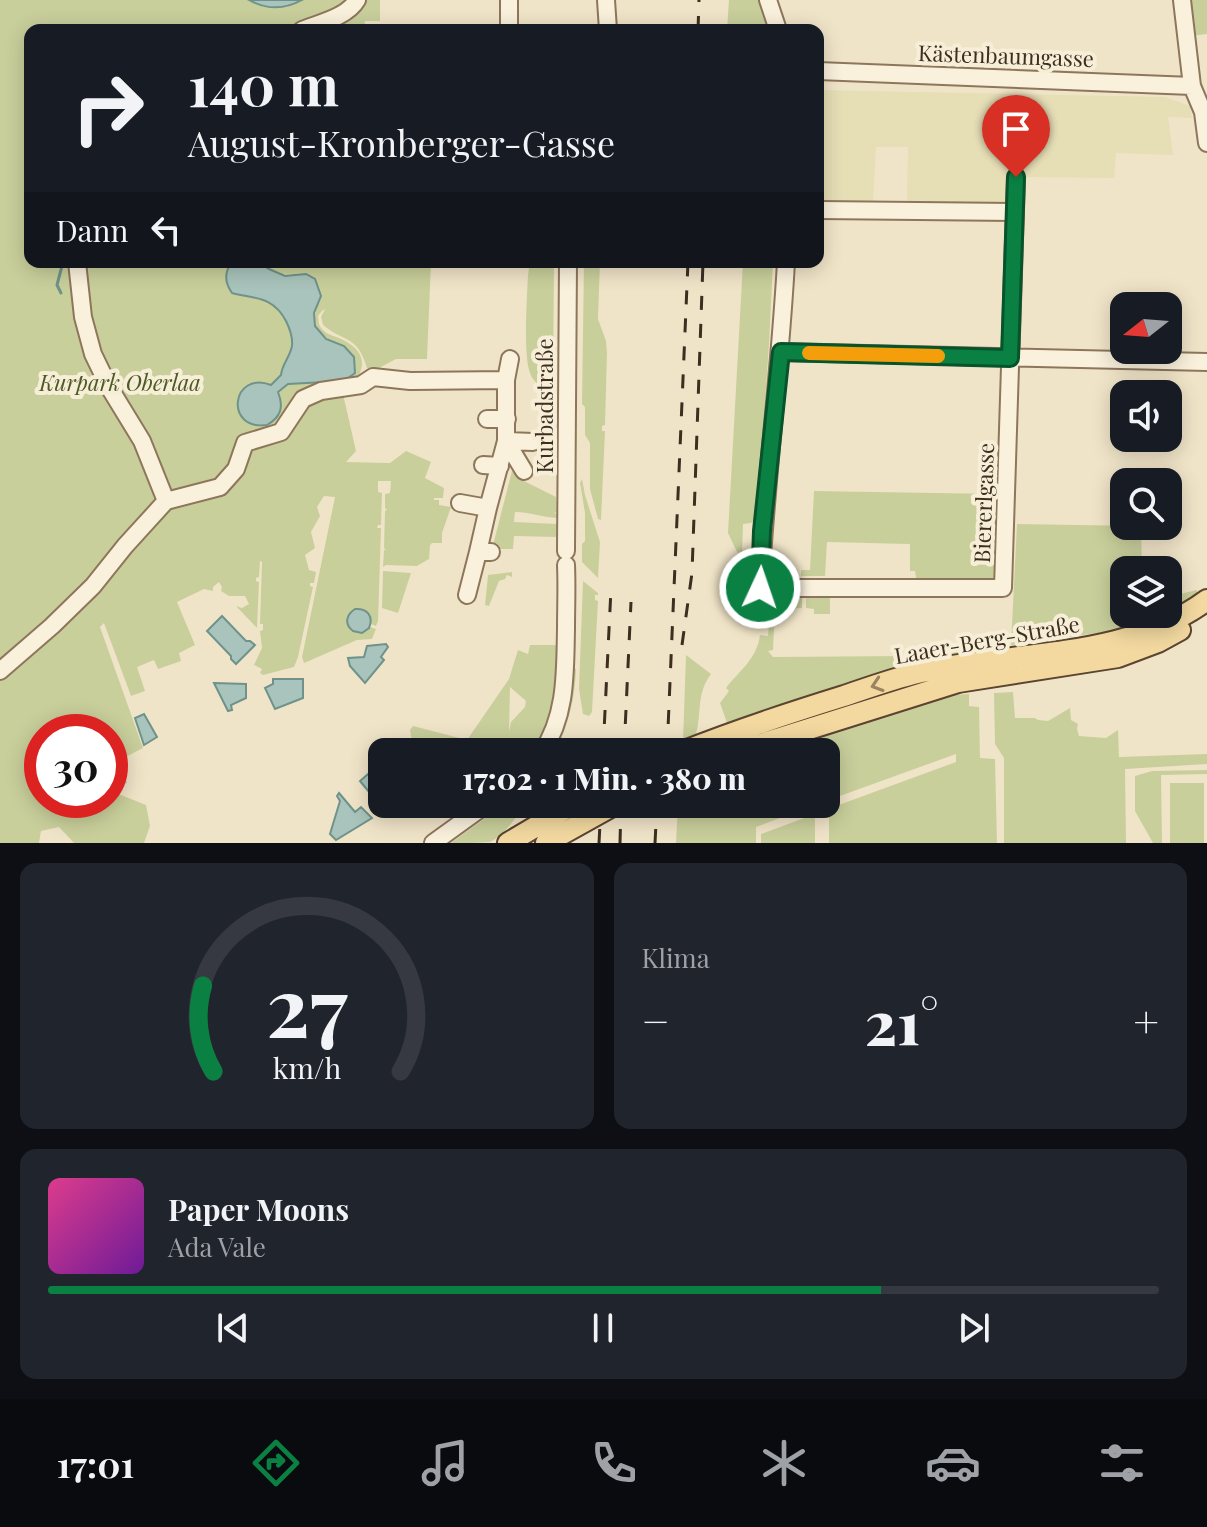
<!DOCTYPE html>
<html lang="de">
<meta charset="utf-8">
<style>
:root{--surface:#171b24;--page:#20242c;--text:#f1f3f6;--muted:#9ea1a6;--line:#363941;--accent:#0b8043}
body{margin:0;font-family:"Playfair Display",serif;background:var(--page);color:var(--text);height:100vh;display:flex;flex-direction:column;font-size:30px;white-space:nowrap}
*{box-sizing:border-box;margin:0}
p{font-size:26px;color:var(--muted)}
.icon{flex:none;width:44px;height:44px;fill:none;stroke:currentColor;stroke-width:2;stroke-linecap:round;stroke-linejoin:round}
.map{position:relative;height:843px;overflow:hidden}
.panel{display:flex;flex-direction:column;gap:20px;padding:20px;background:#0d0f14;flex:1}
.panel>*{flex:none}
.banner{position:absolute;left:24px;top:24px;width:800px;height:244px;border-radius:16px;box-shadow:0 4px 20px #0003;background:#171b24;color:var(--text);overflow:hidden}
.needle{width:52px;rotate:253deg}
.buttons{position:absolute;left:1110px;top:292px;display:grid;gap:16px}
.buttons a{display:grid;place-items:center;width:72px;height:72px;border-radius:16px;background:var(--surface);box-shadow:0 4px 20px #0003;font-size:40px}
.speed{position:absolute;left:24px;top:714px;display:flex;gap:16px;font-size:40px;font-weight:700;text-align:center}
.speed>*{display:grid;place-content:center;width:104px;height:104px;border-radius:50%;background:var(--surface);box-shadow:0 4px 20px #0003;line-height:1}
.speed .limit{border:12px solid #d22;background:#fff;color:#111}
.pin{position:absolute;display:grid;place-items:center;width:68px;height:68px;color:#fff;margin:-82px -34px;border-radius:50% 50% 50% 0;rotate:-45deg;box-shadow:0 0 8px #0007}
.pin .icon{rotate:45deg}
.me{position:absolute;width:88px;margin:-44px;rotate:3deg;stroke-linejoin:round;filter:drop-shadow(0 0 6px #0008)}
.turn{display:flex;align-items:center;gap:28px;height:168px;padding:0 32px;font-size:36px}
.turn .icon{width:104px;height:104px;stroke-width:2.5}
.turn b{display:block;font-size:56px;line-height:68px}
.then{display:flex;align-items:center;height:76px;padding:0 32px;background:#0003;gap:16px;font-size:30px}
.big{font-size:60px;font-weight:800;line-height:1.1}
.panel .tile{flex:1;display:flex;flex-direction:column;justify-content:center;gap:12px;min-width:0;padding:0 28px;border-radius:16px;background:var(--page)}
.panel .dial{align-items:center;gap:0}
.dial svg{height:208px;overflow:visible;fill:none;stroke:var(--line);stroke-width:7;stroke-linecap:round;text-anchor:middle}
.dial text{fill:var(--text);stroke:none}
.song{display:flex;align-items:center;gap:24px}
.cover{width:96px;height:96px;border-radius:12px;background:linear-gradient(135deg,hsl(330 70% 55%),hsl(280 70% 35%))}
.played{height:8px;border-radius:4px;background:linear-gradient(90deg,var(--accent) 75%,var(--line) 75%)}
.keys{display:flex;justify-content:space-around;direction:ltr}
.heat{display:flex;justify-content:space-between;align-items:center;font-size:44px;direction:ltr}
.panel .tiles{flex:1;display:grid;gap:20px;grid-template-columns:1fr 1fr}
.tile:last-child{grid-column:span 2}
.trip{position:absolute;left:368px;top:738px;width:472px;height:80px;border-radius:16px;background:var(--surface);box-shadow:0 4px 20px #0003;font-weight:800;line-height:80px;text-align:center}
.dock{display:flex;height:128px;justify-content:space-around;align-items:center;background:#090b0e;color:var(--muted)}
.dock .icon{width:56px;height:56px}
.dock .on{color:var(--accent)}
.dock b{font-size:36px;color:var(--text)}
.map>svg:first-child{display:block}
</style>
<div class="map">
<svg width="1207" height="843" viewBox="0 0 1207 843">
<rect width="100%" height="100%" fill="#f0e4c8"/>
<path fill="#e6deb5" d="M818 90 1165 97 1190 106 1192 118 1168 117 1173 155 1116 153 1114 178 1008 177 1007 206 907 204 908 147H876L873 202 818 201Z"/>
<path fill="#c9cf9b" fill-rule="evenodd" d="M0 0H249L264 7H286L302 0H380V21H365L364 30H30V262H232L227 273C234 280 242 291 250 295 256 298 263 298 269 301 282 309 294 330 292 346 291 356 282 364 281 375L271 385 259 427 267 425 279 415 281 400 278 392 344 346C314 335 309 325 321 296L305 274C283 276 277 275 258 262H431L427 359H396L377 369 367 368C357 334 344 343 323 325L321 317 325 309 322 311 318 316C319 322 318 324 322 329 328 336 337 336 345 341 373 356 362 378 343 394L356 451 346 462 390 463 406 451 431 462 425 478 444 488 443 498H434V500H439V505L451 507 442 533V543H432L430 545 429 559 417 566 386 565 383 567 384 550H386L384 548 385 511 387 510 385 508V494L390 493 391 481H378V492L382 493 381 525H378L377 528H381L378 621 376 626 371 624C370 603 347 603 347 624L366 631 370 627 376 629 372 639 357 640 304 663 302 657 335 497 324 496 317 507 320 516 311 532 315 548 305 555 309 570 316 572 314 583H310V586L313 587 298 657 294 667 263 675 260 673 262 669 254 665 262 648 260 631 263 630V624H260L262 562 260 561 259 577 256 578V581L259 582 257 628 236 606 242 608 249 604 245 596H229L221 591 222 587 219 582 213 587V591L204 589 177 602 195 645 179 653 181 661 158 669 154 660 137 667 145 691 131 696 104 623 100 627 143 748 118 761 127 783 110 790V732H42V800H71L84 809 102 800H110V796L116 793 146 805 150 826 144 843H74L59 827 41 831 39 843H0Z
M729 0H762L772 30H727Z
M1188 0H1207V34L1190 36Z
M530 262H554L553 385 548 391C540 386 533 382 530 373 523 355 527 297 528 275Z
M584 262H600L598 319 606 341 607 353 605 425 602 426V431H605L601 520 598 519 590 489V443L585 435V407L582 404Z
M743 262H773L769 344 757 517 751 523 743 524 742 556H739L728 533Z
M557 449V474L553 477 543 470V450Z
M512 471 515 474 516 477 556 497 557 512 554 513 557 514V518C542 517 529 512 515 512L514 522 557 524V537L514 536 513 549H492Z
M582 479 585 495 600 542 598 578 582 562V544L585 541V513L580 483Z
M814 491 998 494 995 579 916 578 915 571H910V544L827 542 825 576H801V570H810Z
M1017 524 1141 526 1142 570H1124V614H1168V607L1176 604 1177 597 1180 594 1197 590V599L1169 615 1119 630 1011 645Z
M383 571 411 573 398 613 382 608Z
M512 572V577L507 575 505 579 499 581 489 606 485 605 488 575Z
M583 581 598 593V595H595V600L598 601 592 712 589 716 583 714 579 689Z
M776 598H802V608L775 609 773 650 768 651 773 657 906 656 992 634 991 650 940 656 904 666 753 713 727 723 720 703 729 691 726 688C739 671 757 659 760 635L768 636 771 603 775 604Z
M806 598H830V614H814V609L806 608Z
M530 645H555L558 647C557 689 557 716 534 752H494L489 745 480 752H407L413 747 410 730 413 726 467 740 509 679 518 650 528 654ZM510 687 526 701 525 707 511 722 509 732Z
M686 655 711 674C696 694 702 712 696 734L683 741Z
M574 668 576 669C575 698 569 722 557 748L554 752H549Z
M1013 692 1015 718H1035L1038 720 1048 721 1070 708 1071 720 1078 724 1077 729 1079 736 1106 738 1118 730 1119 757 1207 754V764L1125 769 1126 843H1004V758L995 744 994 693Z
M969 694V706L979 707 980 758 995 759 997 843H829V815L836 806 956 762V754L826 801V752H768L953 695Z
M1207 770V774L1161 775 1162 843H1153L1135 811V776L1152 771Z
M1170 783H1204V843H1170Z
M505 804H526C516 817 505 835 490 842 480 843 462 843 451 843Z
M678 804H818L756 827V843H676Z
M815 814V843H761V834Z"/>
<path fill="#a9c4bc" stroke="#6f938a" stroke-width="2" d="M249 0H302C284 10 267 10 249 0Z
M232 262H258L269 269 285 276 306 274 315 279 321 296 314 313 315 326 326 339 344 346 354 357 355 373 344 381 288 384 278 392C284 407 281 417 267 425 224 431 231 370 271 385L281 375C282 364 290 357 292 346 293 337 290 329 286 321 273 296 255 299 232 293 225 283 224 272 232 262Z
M355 609C367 608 374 616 369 628L362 633 353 631C344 624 346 615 355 609Z
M222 616 246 641H250L255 645 236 664 231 659V656L207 631Z
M386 644 388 647 381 657 384 660 365 683 350 666 348 658 364 657 367 646Z
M273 679H303V698L275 709 265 688 273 684Z
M214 683 246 684V698L231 705 232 710 228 711Z
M144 714 157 737 144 745 135 718Z
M368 774 382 784V789L374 798 360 781Z
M339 793 355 812 361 807 372 818 336 840 330 834 340 801 337 796Z"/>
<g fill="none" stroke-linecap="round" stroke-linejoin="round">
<path stroke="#6f938a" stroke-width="3" d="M61 293 57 285 63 262"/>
<g stroke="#8d765c" stroke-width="20">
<path id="minor" d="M509 0V30
M606 0 608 30
M768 0 778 30
M1182 0 1192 86 1203 112 1207 143
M302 30C320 23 347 17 357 0
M818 71 1192 86
M818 210 1015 212
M77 262 83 317 93 354 109 387 142 441 166 501
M786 262C780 371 766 479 760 588H1003L1016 177
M781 352 1207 362
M506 380 510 359
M487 419H507
M483 465 500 466
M524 471 506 441 533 442
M566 551 568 262
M478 552 488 508
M467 595 478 552H491
M0 671 52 626 93 586 125 546 166 501 220 487 236 469 245 443 281 432 303 399 321 391 361 385 373 377 410 381 506 380V441L488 508 460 503
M542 752C567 715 565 671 566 629 566 607 567 586 566 565
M433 843 487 804"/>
</g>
<g stroke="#5b4430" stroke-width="24">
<path id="major" d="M682 752C735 731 789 713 844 696 867 688 890 680 913 674 1009 650 1125 661 1207 600
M736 752 958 682 1118 657 1158 642 1180 630
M508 843 574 804
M546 843 616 804"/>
</g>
<use href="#minor" stroke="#faf1dc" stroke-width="16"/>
<use href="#major" stroke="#f3d9a0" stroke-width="20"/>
<path stroke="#3d2e20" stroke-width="3" stroke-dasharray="14 14" stroke-linecap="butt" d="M698 30 699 0
M682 645 692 573 703 262
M603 752 611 589
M624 752 631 602
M667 752 688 262
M599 843 601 804
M620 843 621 804
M655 843 657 804"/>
</g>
<defs><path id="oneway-chevron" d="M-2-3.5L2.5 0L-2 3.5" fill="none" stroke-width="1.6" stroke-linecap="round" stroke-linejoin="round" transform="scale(2)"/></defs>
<use stroke="#988460" href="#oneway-chevron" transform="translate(877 685) rotate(162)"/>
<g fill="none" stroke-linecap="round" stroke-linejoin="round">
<g stroke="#07532c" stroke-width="20">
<path id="route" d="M760 588 762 531 781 352 1010 358 1016 177"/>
</g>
<use href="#route" stroke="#0b8043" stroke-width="14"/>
<path stroke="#f59e0b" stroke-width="14" d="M809 353 938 356"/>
</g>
<g text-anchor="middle" stroke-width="8" stroke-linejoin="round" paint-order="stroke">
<g font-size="22" fill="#3d2e20" stroke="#f7eed8">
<text transform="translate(1006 56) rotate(2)" y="8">Kästenbaumgasse</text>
<text transform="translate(545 406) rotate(-90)" y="8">Kurbadstraße</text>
<text transform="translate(984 503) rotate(-88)" y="8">Biererlgasse</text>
<text transform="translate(987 640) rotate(-10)" y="8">Laaer-Berg-Straße</text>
</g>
<g font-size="22" font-style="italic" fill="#4d5a26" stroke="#f7eed8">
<text x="120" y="391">Kurpark Oberlaa</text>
</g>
</g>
</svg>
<div class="buttons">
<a><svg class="needle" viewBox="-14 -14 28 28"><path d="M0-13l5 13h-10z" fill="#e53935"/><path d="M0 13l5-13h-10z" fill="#9ea1a6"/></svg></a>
<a><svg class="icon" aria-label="sound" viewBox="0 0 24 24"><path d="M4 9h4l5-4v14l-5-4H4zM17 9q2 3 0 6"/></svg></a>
<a><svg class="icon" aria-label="search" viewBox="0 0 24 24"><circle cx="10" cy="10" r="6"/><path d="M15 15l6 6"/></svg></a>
<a><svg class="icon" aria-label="layers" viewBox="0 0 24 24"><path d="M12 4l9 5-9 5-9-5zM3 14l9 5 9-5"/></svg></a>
</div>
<div class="speed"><div class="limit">30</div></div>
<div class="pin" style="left:1016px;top:177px;background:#d93025"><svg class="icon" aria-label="arrive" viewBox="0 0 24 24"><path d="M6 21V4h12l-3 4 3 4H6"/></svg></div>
<svg class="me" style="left:760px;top:588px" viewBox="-20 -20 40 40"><circle r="17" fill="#0b8043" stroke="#fff" stroke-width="3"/><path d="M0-11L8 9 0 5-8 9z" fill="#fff"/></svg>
<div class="trip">17:02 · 1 Min. · 380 m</div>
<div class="banner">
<div class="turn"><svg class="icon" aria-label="right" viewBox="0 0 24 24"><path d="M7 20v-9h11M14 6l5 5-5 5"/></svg><div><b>140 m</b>August-Kronberger-Gasse</div></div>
<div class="then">Dann<svg class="icon" aria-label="left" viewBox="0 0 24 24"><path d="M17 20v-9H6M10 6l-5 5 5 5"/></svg></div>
</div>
</div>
<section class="panel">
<div class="tiles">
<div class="tile dial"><svg viewBox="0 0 100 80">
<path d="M14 69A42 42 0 1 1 86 69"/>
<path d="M14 69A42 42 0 0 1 10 36" stroke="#0b8043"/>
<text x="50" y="56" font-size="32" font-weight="700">27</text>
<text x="50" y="72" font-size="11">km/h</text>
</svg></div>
<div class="tile"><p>Klima</p>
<div class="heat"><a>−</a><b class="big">21°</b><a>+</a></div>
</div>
<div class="tile">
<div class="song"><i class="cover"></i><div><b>Paper Moons</b><p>Ada Vale</p></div></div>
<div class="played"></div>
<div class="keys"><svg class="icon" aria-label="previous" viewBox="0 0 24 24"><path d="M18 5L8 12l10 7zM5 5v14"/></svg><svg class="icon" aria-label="pause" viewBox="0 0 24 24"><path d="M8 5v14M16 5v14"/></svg><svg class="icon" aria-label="next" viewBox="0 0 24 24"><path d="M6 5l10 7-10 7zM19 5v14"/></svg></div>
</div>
</div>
</section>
<nav class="dock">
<b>17:01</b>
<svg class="icon on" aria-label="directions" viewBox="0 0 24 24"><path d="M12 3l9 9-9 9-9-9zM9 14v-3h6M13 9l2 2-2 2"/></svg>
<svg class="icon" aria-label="music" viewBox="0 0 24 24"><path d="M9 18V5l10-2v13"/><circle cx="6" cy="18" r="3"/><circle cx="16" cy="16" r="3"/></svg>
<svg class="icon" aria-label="phone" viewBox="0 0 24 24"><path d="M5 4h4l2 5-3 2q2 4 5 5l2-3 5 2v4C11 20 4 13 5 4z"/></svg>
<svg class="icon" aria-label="climate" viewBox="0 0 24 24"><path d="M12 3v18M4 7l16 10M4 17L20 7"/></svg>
<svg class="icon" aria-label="car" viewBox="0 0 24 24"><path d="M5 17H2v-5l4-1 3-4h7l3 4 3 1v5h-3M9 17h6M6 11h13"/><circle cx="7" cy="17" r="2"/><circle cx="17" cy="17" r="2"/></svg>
<svg class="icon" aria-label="filters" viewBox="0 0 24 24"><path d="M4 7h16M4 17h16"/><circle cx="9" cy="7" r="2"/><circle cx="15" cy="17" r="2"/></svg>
</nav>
